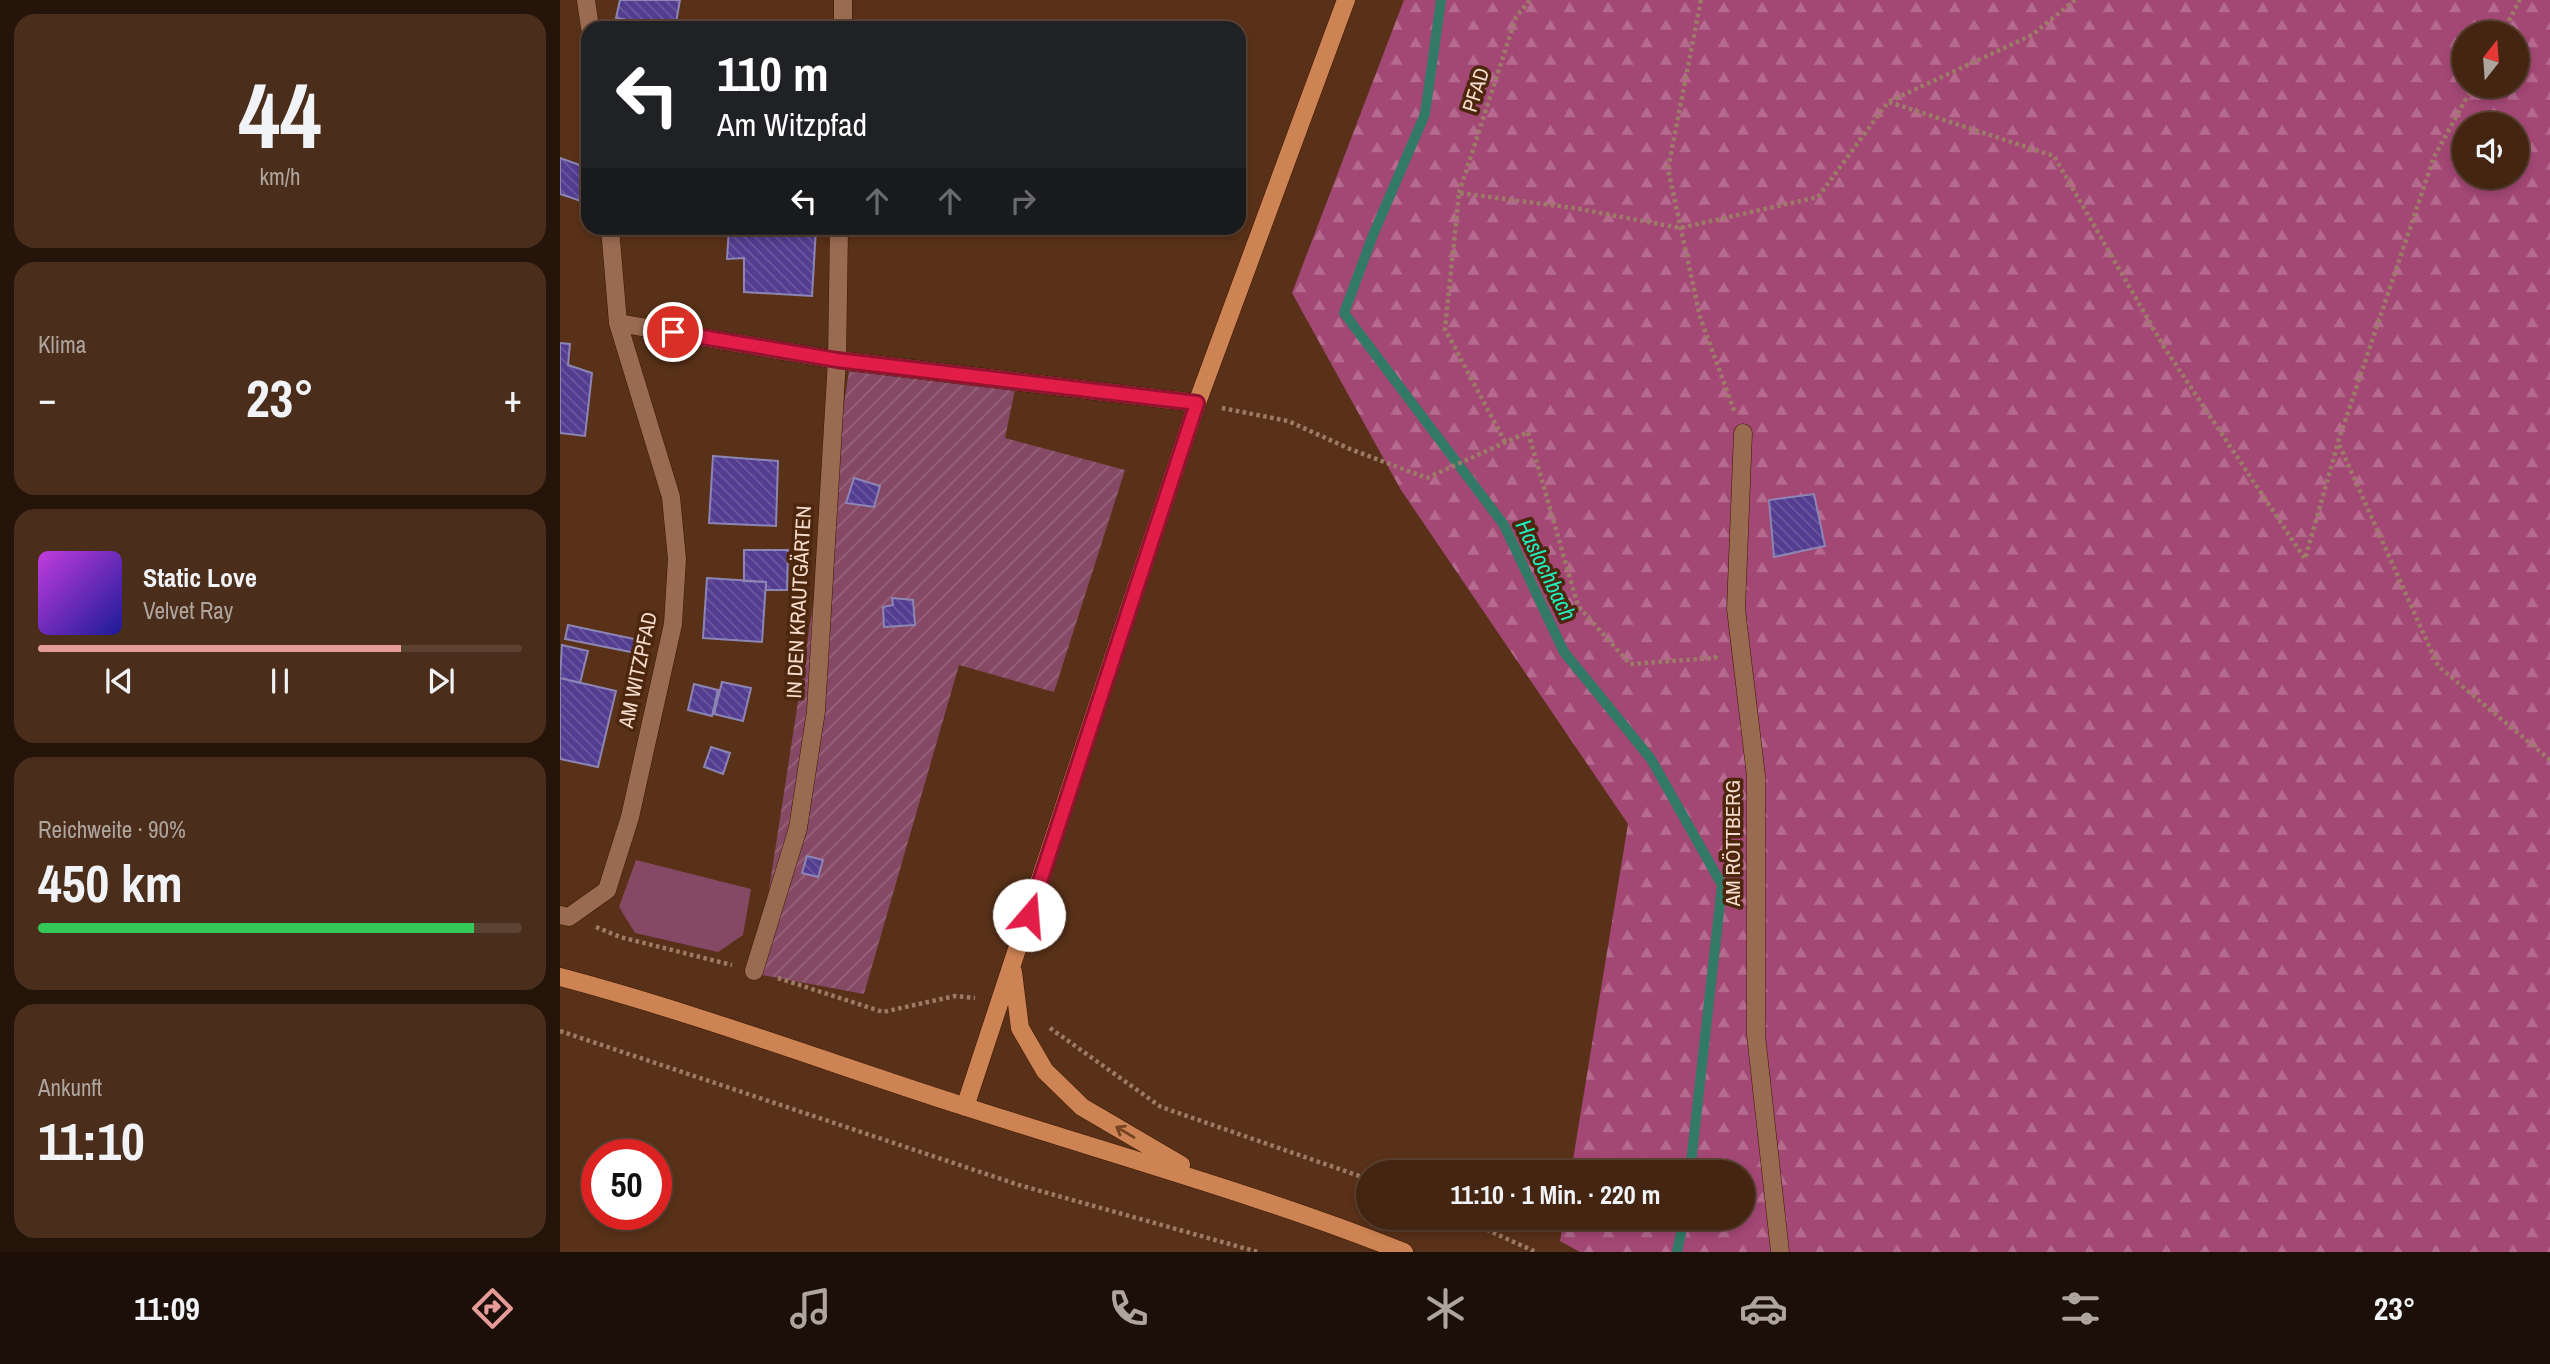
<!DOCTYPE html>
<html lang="de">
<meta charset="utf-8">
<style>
:root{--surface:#432512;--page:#4a2d1b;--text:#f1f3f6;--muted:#afa59f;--line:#5b4232;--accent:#e69b98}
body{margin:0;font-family:"Archivo Narrow",sans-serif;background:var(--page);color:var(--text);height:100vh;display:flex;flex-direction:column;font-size:26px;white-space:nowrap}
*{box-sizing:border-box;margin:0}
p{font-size:23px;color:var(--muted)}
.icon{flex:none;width:38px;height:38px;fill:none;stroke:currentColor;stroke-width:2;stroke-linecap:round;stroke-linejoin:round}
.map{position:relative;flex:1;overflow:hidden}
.side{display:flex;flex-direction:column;gap:14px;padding:14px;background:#25140a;width:560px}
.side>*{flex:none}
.hud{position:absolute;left:21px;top:21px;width:665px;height:214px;border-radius:21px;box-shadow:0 4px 10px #0003,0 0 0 2px var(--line);background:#202124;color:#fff;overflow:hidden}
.needle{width:46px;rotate:17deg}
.controls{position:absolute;left:1892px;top:21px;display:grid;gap:14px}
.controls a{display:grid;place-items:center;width:77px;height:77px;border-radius:50%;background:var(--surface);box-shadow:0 4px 10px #0003,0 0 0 2px var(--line);font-size:35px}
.speed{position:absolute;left:21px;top:1139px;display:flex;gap:14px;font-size:35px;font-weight:700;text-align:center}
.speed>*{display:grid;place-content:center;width:91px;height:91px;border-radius:50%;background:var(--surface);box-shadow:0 4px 10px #0003,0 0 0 2px var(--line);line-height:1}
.speed .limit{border:10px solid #d22;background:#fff;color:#111}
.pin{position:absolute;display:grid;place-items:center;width:60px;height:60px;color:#fff;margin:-30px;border:4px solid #fff;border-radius:50%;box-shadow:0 2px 7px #0007}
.me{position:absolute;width:77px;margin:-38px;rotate:18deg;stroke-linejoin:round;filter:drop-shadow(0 0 5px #0008)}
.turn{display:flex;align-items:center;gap:24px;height:147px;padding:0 21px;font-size:32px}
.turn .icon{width:91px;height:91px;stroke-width:2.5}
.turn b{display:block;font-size:49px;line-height:60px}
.lanes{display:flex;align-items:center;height:66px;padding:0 21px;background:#0003;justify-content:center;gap:35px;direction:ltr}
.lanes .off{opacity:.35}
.big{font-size:52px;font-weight:700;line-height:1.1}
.side .card{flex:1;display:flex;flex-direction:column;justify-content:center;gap:10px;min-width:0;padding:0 24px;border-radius:21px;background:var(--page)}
.side .dial{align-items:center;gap:0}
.dial b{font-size:91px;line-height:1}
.song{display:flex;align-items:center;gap:21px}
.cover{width:84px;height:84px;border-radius:10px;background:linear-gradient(135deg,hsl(290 70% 55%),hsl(240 70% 35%))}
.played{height:7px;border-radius:4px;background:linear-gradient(90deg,var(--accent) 75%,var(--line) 75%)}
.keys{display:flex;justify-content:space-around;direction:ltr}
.heat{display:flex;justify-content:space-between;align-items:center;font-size:38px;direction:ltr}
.charge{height:10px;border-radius:5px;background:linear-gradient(90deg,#34c759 90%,var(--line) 0)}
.trip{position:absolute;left:796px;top:1160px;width:399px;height:70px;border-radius:35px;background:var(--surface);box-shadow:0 4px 10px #0003,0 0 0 2px var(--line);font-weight:700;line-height:70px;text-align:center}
.menu{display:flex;height:112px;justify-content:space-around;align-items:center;background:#1b0f07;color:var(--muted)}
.menu .icon{width:49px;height:49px}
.menu .active{color:var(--accent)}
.menu b{font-size:32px;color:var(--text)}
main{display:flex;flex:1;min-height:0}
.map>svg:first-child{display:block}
</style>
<main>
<section class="side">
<div class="card dial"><b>44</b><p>km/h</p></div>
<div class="card"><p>Klima</p>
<div class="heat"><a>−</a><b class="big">23°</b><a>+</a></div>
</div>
<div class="card">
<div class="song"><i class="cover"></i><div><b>Static Love</b><p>Velvet Ray</p></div></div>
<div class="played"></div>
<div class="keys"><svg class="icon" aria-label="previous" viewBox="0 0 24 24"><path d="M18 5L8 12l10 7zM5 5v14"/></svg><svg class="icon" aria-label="pause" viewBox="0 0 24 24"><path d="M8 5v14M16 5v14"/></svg><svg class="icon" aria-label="next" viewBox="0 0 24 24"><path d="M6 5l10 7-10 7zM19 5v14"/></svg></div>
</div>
<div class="card"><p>Reichweite · 90%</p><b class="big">450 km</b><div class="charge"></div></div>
<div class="card"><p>Ankunft</p><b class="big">11:10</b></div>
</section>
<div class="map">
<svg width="1990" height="1252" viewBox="0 0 1990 1252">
<defs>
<pattern id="forest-firs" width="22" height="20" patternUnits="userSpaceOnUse" patternTransform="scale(1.75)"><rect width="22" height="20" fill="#a34775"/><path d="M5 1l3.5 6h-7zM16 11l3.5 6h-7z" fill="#b56a8e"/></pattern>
<pattern id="garden-furrows" width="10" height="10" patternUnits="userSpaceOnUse" patternTransform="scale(1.75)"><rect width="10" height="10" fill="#854965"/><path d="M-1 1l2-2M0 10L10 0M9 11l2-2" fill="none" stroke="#97637a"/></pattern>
<pattern id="building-back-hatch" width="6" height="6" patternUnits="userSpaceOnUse" patternTransform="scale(1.75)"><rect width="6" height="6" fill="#523d91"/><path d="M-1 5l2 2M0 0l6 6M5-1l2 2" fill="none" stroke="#6c589f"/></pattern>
</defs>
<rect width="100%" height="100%" fill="#593118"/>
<path fill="#854965" d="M76 860 191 889 183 935 158 952 75 933 59 907Z"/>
<path fill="url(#forest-firs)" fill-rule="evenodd" d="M844 0H1990V1252H1020L1000 1241 1004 1218H1183V1172H1011L1068 824 841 490 732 293ZM1904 33H1956V86H1904ZM1904 124H1956V177H1904Z"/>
<path fill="url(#garden-furrows)" d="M289 371 455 389 445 438 565 470 494 692 399 665 304 994 196 974Z"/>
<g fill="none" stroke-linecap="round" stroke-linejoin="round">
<path stroke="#337a66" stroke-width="10" d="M881 0 865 114 813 235 784 313 944 525 1004 652 1091 759 1162 885 1130 1172
M1117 1252 1124 1218"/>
</g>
<path fill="url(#building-back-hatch)" stroke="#8d85b4" stroke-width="2" d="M60 0H120L115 28 56 18Z
M0 158 28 168V192L24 202 0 194Z
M169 228H256L252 296 184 292V258L167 259Z
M0 343 10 344 8 365 32 373 25 436 0 433Z
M153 456 218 461 216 526 149 523Z
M294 478 320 486 314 507 286 503Z
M1254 494 1265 546 1214 557 1209 500Z
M184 550H228L227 590H206V582L184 581Z
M147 578 206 582 202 642 143 638Z
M332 598 353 600 355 625 324 627 323 607 333 605Z
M8 625 79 640 76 653 5 639Z
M2 645 28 651 20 683 0 678Z
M0 678 56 691 38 767 0 759Z
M162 682 191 688 183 721 154 714Z
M134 684 158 690 152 716 128 710Z
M151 747 170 753 163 774 144 767Z
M247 856 263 860 258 877 242 873Z"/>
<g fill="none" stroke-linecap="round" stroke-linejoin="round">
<g stroke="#3c1700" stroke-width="19">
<path id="minor" d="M26 0 30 28
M283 28V0
M58 323 277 360 637 403
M1183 433 1176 609 1196 776V1035L1220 1252
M0 915 9 917 47 890 70 817 113 624 117 559 111 497 58 323 50 228
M194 971 238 828 256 711 277 360 279 228"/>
</g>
<g stroke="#3c1700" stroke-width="19">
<path id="major" d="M453 972 460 1028 485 1071 522 1107 621 1165
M0 977C136 1013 269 1063 403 1106 551 1154 700 1195 844 1252
M405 1107 637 403 786 0"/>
</g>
<path stroke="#9d7c67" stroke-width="4.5" stroke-dasharray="3.5 3.5" stroke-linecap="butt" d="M1141 0 1108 169 1140 317 1175 413
M1942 33 1960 0
M1913 86 1874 157 1778 442 1878 666 1990 760
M1329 102 1494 156 1604 347 1745 559 1778 443
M899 193 956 17 970 0
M662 408 728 421 790 449 867 478 968 432 1018 606 1070 664 1155 658 1157 654
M945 442 885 329 899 193 1014 208 1120 228 1258 197 1328 102 1472 35 1515 0
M36 927 60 937 172 965
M218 978 323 1012 395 996 415 998
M490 1028 601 1107 808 1179
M0 1031 459 1185 698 1252
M901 1218 976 1252"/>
<use href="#minor" stroke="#996c52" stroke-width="18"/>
<use href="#major" stroke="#ce8354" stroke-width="18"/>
</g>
<defs><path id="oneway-shaft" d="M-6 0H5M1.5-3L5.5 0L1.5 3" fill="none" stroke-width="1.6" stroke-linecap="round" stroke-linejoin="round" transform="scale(1.75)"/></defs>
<use stroke="#744322" href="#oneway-shaft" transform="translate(565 1132) rotate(-149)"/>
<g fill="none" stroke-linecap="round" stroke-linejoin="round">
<g stroke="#92132f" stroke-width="18">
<path id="route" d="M113 332 277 360 637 403 469 915"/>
</g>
<use href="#route" stroke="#e11d48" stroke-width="12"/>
</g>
<g text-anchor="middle" stroke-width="7" stroke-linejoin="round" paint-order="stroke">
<g font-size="21" fill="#f5dccd" stroke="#4d270d">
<text transform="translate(916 90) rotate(-72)" y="7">PFAD</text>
<text transform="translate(239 602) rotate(-87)" y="7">IN DEN KRAUTGÄRTEN</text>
<text transform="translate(78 670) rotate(-78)" y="7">AM WITZPFAD</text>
<text transform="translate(1173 843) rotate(-90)" y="7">AM RÖTTBERG</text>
</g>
<g font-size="23" font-style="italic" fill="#1eefc0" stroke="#4d270d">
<text transform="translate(986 570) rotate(64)" y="8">Haslochbach</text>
</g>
</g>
</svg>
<div class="controls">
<a><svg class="needle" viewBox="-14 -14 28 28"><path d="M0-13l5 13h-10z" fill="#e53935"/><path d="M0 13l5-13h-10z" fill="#afa59f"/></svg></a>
<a><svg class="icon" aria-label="sound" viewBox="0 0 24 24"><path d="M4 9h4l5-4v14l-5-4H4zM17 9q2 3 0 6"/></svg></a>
</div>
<div class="speed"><div class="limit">50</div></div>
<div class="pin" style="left:113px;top:332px;background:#d93025"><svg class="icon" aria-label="arrive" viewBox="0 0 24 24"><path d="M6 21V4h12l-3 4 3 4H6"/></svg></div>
<svg class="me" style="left:469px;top:915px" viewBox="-20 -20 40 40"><circle r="19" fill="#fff"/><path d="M0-13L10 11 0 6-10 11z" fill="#e11d48"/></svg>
<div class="trip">11:10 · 1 Min. · 220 m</div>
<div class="hud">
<div class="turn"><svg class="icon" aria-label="left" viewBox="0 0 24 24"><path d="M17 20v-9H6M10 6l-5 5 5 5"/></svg><div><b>110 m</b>Am Witzpfad</div></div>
<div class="lanes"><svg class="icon" aria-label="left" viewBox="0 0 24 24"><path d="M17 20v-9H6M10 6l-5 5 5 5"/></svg><svg class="icon off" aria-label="ahead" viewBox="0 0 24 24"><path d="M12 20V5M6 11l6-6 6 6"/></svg><svg class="icon off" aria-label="ahead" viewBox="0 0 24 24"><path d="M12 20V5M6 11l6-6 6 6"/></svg><svg class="icon off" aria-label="right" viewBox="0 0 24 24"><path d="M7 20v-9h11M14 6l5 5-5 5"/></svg></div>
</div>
</div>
</main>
<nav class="menu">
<b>11:09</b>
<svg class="icon active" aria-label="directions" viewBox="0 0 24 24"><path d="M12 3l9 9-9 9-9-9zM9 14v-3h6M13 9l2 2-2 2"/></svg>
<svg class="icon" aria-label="music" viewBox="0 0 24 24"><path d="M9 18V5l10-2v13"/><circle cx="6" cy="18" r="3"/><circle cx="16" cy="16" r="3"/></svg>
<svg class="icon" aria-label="phone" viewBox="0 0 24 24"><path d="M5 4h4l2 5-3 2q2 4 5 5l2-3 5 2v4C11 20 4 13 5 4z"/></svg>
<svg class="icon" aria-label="climate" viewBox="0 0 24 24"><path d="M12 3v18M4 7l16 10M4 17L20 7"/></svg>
<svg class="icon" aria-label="car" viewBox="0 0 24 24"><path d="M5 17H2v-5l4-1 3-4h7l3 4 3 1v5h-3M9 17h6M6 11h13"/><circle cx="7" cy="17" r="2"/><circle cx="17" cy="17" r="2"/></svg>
<svg class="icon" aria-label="filters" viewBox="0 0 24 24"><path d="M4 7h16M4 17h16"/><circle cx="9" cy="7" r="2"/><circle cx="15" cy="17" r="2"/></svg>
<b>23°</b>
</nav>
